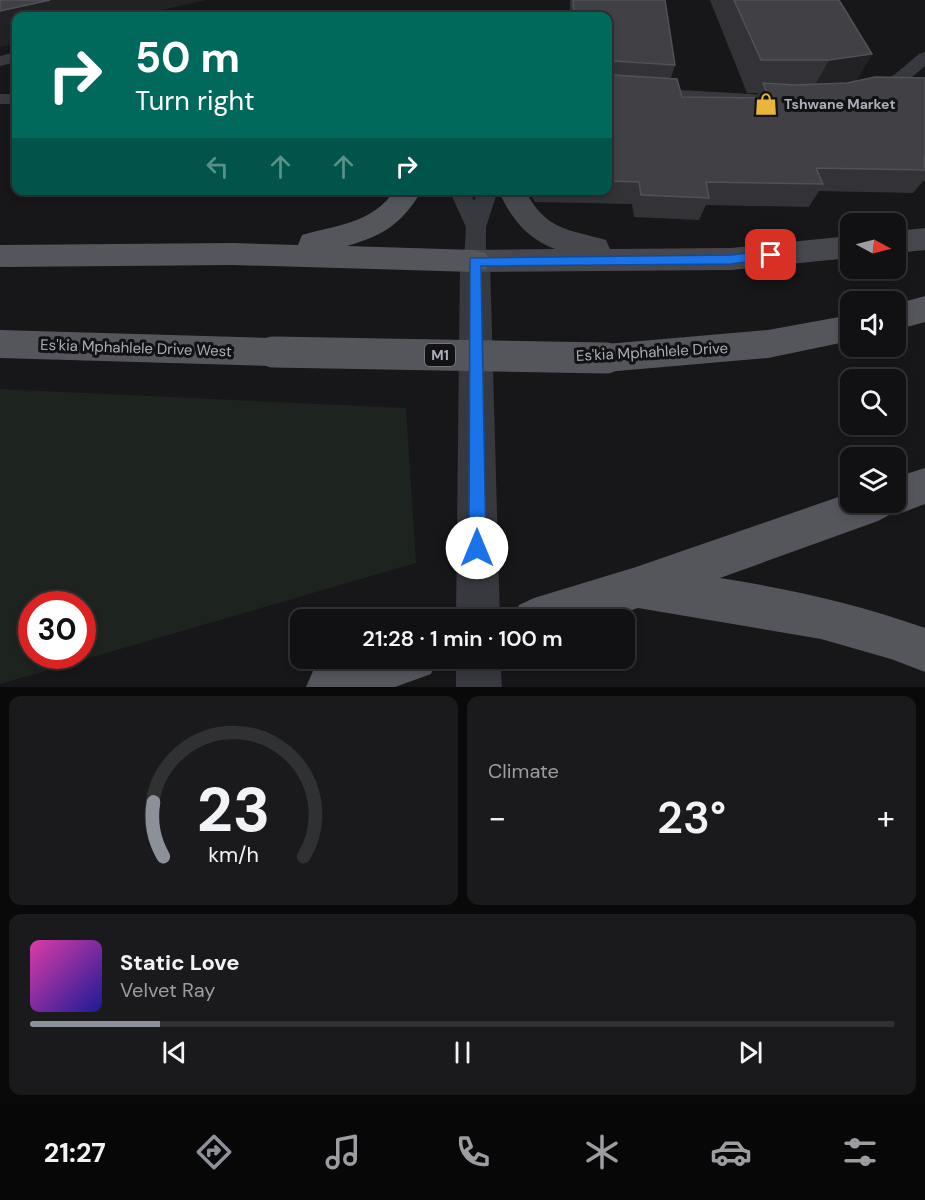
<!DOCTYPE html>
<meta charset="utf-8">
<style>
:root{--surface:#111113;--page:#1a1a1c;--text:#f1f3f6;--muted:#9c9da0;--line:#303133;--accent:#8c9099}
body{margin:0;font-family:"DM Sans",sans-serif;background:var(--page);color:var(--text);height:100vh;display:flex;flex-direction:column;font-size:22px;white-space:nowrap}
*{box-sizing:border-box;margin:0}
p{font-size:20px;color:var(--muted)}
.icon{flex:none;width:33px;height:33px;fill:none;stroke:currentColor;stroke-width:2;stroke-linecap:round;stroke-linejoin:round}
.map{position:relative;height:687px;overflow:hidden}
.side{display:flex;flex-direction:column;gap:9px;padding:9px;background:#09090a;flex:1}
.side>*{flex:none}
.guide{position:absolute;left:12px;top:12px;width:600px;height:183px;border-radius:12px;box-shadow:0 3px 9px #0003,0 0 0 2px var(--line);background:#00695c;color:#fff;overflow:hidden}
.needle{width:39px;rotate:97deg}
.buttons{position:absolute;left:840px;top:213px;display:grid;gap:12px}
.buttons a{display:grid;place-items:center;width:66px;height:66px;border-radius:12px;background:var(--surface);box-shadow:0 3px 9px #0003,0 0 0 2px var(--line);font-size:30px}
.speed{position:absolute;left:18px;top:591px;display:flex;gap:12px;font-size:30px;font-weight:700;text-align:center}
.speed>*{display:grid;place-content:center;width:78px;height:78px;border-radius:50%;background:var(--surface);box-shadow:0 3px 9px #0003,0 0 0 2px var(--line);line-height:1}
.speed .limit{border:9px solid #d22;background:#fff;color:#111}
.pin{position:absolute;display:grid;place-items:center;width:51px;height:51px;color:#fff;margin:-26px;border-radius:12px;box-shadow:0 3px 9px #0006}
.me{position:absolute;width:66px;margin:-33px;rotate:0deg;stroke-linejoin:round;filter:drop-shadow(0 0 4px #0008)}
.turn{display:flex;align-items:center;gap:21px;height:126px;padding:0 24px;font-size:27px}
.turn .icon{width:78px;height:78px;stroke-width:2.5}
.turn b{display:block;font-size:42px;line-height:51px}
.lanes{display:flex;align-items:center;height:57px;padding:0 24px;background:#0003;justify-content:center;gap:30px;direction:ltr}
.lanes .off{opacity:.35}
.big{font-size:45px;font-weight:600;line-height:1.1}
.side .tile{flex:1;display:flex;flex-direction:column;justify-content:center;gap:9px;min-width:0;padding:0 21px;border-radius:12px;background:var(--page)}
.side .dial{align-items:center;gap:0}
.dial svg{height:156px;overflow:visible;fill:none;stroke:var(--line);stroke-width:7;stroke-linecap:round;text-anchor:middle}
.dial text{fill:var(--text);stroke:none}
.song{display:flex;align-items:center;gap:18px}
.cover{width:72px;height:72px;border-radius:9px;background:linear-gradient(135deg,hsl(320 70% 55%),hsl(240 70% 35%))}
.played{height:6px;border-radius:3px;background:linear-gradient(90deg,var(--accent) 15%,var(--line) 15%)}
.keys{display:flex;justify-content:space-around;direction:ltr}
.heat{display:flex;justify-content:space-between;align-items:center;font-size:33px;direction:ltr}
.side .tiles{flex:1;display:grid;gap:9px;grid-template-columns:1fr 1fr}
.tile:last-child{grid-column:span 2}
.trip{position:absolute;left:290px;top:609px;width:345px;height:60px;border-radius:12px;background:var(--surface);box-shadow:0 3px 9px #0003,0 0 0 2px var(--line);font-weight:600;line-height:60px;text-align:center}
.tab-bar{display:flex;height:96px;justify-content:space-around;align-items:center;background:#070708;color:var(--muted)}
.tab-bar .icon{width:42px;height:42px}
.tab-bar .selected{color:var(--accent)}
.tab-bar b{font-size:27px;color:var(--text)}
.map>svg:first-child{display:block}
</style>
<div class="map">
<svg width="925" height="687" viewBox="0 0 925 687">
<rect width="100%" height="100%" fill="#171719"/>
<path fill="#1d231e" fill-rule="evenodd" d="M0 389 406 408 416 563 0 684ZM32 604H82V656H32Z"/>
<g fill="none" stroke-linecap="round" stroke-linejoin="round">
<path fill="#38393e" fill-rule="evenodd" d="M16 52V62L0 66V56Z
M925 52V66C911 78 888 99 867 94L864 90 867 86 894 75 919 54Z
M608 86 752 94 758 95 761 99 758 103 752 104 608 96Z
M0 94H16V104H0Z
M449 190H469L474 201 478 190H498L486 227V261L483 267 475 269 467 267 464 261 466 227Z"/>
<path fill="#38393e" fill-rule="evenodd" d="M475 250 486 253 490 261 500 620H456L460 261 464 253Z
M456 658H500L502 687H456Z"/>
<path fill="#46484d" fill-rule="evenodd" d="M498 190H525C546 231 568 229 606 240L610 249 731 248 850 236V258L731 270 475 272 464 269 460 261 464 253 475 250 555 249C526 238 511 218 498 190Z
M925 228V250L896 253V231Z"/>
<path fill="#54565c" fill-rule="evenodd" d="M395 190H422C402 224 384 235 347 246L475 250 486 253 490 261 486 269 475 272 233 265 0 267V245L233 243 298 245 302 235C336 225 372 224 395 190Z
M925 296V322L896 330V304Z
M850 315V341L768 358 606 372 594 368 589 358 594 348 606 344 768 330Z
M0 330 273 338 285 342 290 352 285 362 273 366 0 358Z
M925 468V504L896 515 893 513 878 521 720 578C790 589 858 604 925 628V672L891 659 821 639 638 608 603 620H513L519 605 534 598 636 567 850 493V502H896V477Z
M346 658H437L431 674 395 687H306L313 671Z"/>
<path stroke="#54565c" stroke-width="31" d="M273 352 606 358"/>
</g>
<path fill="#333337" d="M570 0H665L675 65 671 78 682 97 756 98 758 93H747L710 0H839L872 54 856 81 925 78V181H923L913 193 819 191 809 207 706 205 699 220 634 217 632 204 535 202 530 194V190H608V16H570Z"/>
<path fill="#222225" d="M50 0H207L135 16H16V44L0 47V11Z
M872 54 853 87 811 92 829 60Z"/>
<path fill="#404045" stroke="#505257" stroke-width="1.5" d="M0 0H50L0 11Z
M573 0H665L675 65 613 61 611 63 613 75 677 79 682 97 769 98 763 83 795 85 847 83 875 77 925 78V158H924L925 170 816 168 823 184 706 182 709 198 641 195 639 182 608 181V16H574Z
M734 0H839L872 54 829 60H761Z"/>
<path fill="#1a73e8" stroke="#114b97" stroke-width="1.5" d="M771 250 775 252 777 255 775 258 731 264 481 266 486 548 483 554 477 556 471 554 469 548 470 258 731 255Z"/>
<defs>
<g id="shop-bare" transform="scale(1.8)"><path d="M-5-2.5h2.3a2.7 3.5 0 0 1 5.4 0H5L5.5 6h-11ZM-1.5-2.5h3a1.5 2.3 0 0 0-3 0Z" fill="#e9b53f" stroke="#121214" stroke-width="2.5" paint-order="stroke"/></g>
</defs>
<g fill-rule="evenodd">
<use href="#shop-bare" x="766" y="104"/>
</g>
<g text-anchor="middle" stroke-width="6" stroke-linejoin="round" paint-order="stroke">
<g font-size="14" font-weight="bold" fill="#aaaeb8" stroke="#121214" text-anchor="start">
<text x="784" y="109">Tshwane Market</text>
</g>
<rect fill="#121214" stroke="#7c7f87" stroke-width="1.5" x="425" y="344" width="30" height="22" rx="4.5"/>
<g font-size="14" font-weight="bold" fill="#aaaeb8">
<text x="440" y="360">M1</text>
</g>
<g font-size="15" fill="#aaaeb8" stroke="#121214">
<text transform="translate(136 348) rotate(2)" y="5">Es'kia Mphahlele Drive West</text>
<text transform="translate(652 352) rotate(-3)" y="5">Es'kia Mphahlele Drive</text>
</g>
</g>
</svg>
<div class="buttons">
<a><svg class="needle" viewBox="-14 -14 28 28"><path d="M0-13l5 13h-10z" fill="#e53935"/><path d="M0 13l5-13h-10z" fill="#9c9da0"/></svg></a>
<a><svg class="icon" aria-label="sound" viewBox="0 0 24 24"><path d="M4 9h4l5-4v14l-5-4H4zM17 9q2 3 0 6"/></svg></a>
<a><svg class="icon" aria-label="search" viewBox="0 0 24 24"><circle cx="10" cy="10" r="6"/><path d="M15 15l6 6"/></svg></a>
<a><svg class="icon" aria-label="layers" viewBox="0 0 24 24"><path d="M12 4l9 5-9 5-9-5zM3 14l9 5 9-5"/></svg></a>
</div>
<div class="speed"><div class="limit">30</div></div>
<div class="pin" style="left:771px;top:255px;background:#d93025"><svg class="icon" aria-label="arrive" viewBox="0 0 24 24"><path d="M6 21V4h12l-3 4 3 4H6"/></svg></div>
<svg class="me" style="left:477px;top:548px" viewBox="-20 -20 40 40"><circle r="19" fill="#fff"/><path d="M0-13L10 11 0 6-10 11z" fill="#1a73e8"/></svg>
<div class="trip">21:28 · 1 min · 100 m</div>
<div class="guide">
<div class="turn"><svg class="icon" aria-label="right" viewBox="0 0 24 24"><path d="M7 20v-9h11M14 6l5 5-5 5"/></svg><div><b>50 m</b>Turn right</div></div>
<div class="lanes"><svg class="icon off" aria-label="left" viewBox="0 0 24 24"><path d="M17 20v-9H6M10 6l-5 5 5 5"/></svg><svg class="icon off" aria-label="ahead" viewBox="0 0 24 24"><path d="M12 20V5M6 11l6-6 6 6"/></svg><svg class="icon off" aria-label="ahead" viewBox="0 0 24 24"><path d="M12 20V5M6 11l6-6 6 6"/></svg><svg class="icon" aria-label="right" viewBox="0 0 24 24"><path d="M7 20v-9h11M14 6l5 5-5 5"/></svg></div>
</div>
</div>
<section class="side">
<div class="tiles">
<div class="tile dial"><svg viewBox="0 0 100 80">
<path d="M14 69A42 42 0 1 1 86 69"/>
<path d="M14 69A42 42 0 0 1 9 41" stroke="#8c9099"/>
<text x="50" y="56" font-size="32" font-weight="700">23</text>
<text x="50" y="72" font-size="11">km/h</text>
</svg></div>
<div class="tile"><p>Climate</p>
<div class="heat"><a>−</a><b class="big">23°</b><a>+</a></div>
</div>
<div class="tile">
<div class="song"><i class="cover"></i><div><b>Static Love</b><p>Velvet Ray</p></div></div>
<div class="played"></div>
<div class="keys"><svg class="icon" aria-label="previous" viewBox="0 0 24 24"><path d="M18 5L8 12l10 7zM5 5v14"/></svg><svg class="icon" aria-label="pause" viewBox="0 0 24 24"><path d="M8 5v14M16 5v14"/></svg><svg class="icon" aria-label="next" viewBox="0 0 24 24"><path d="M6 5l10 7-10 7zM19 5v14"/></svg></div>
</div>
</div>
</section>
<nav class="tab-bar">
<b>21:27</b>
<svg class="icon selected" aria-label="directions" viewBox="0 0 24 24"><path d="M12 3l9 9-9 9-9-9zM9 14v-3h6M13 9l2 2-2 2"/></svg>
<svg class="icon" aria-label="music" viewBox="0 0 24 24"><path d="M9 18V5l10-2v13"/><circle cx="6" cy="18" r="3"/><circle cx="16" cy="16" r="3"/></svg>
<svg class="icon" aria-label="phone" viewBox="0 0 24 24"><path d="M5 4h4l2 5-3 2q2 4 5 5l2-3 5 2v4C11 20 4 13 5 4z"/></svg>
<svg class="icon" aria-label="climate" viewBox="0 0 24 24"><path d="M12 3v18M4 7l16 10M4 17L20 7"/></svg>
<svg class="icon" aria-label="car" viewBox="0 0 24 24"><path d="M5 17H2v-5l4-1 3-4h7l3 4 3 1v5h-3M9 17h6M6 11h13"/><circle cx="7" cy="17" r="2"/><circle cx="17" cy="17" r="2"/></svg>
<svg class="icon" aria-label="filters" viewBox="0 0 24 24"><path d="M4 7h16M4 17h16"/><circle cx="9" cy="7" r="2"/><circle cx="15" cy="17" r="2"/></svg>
</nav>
